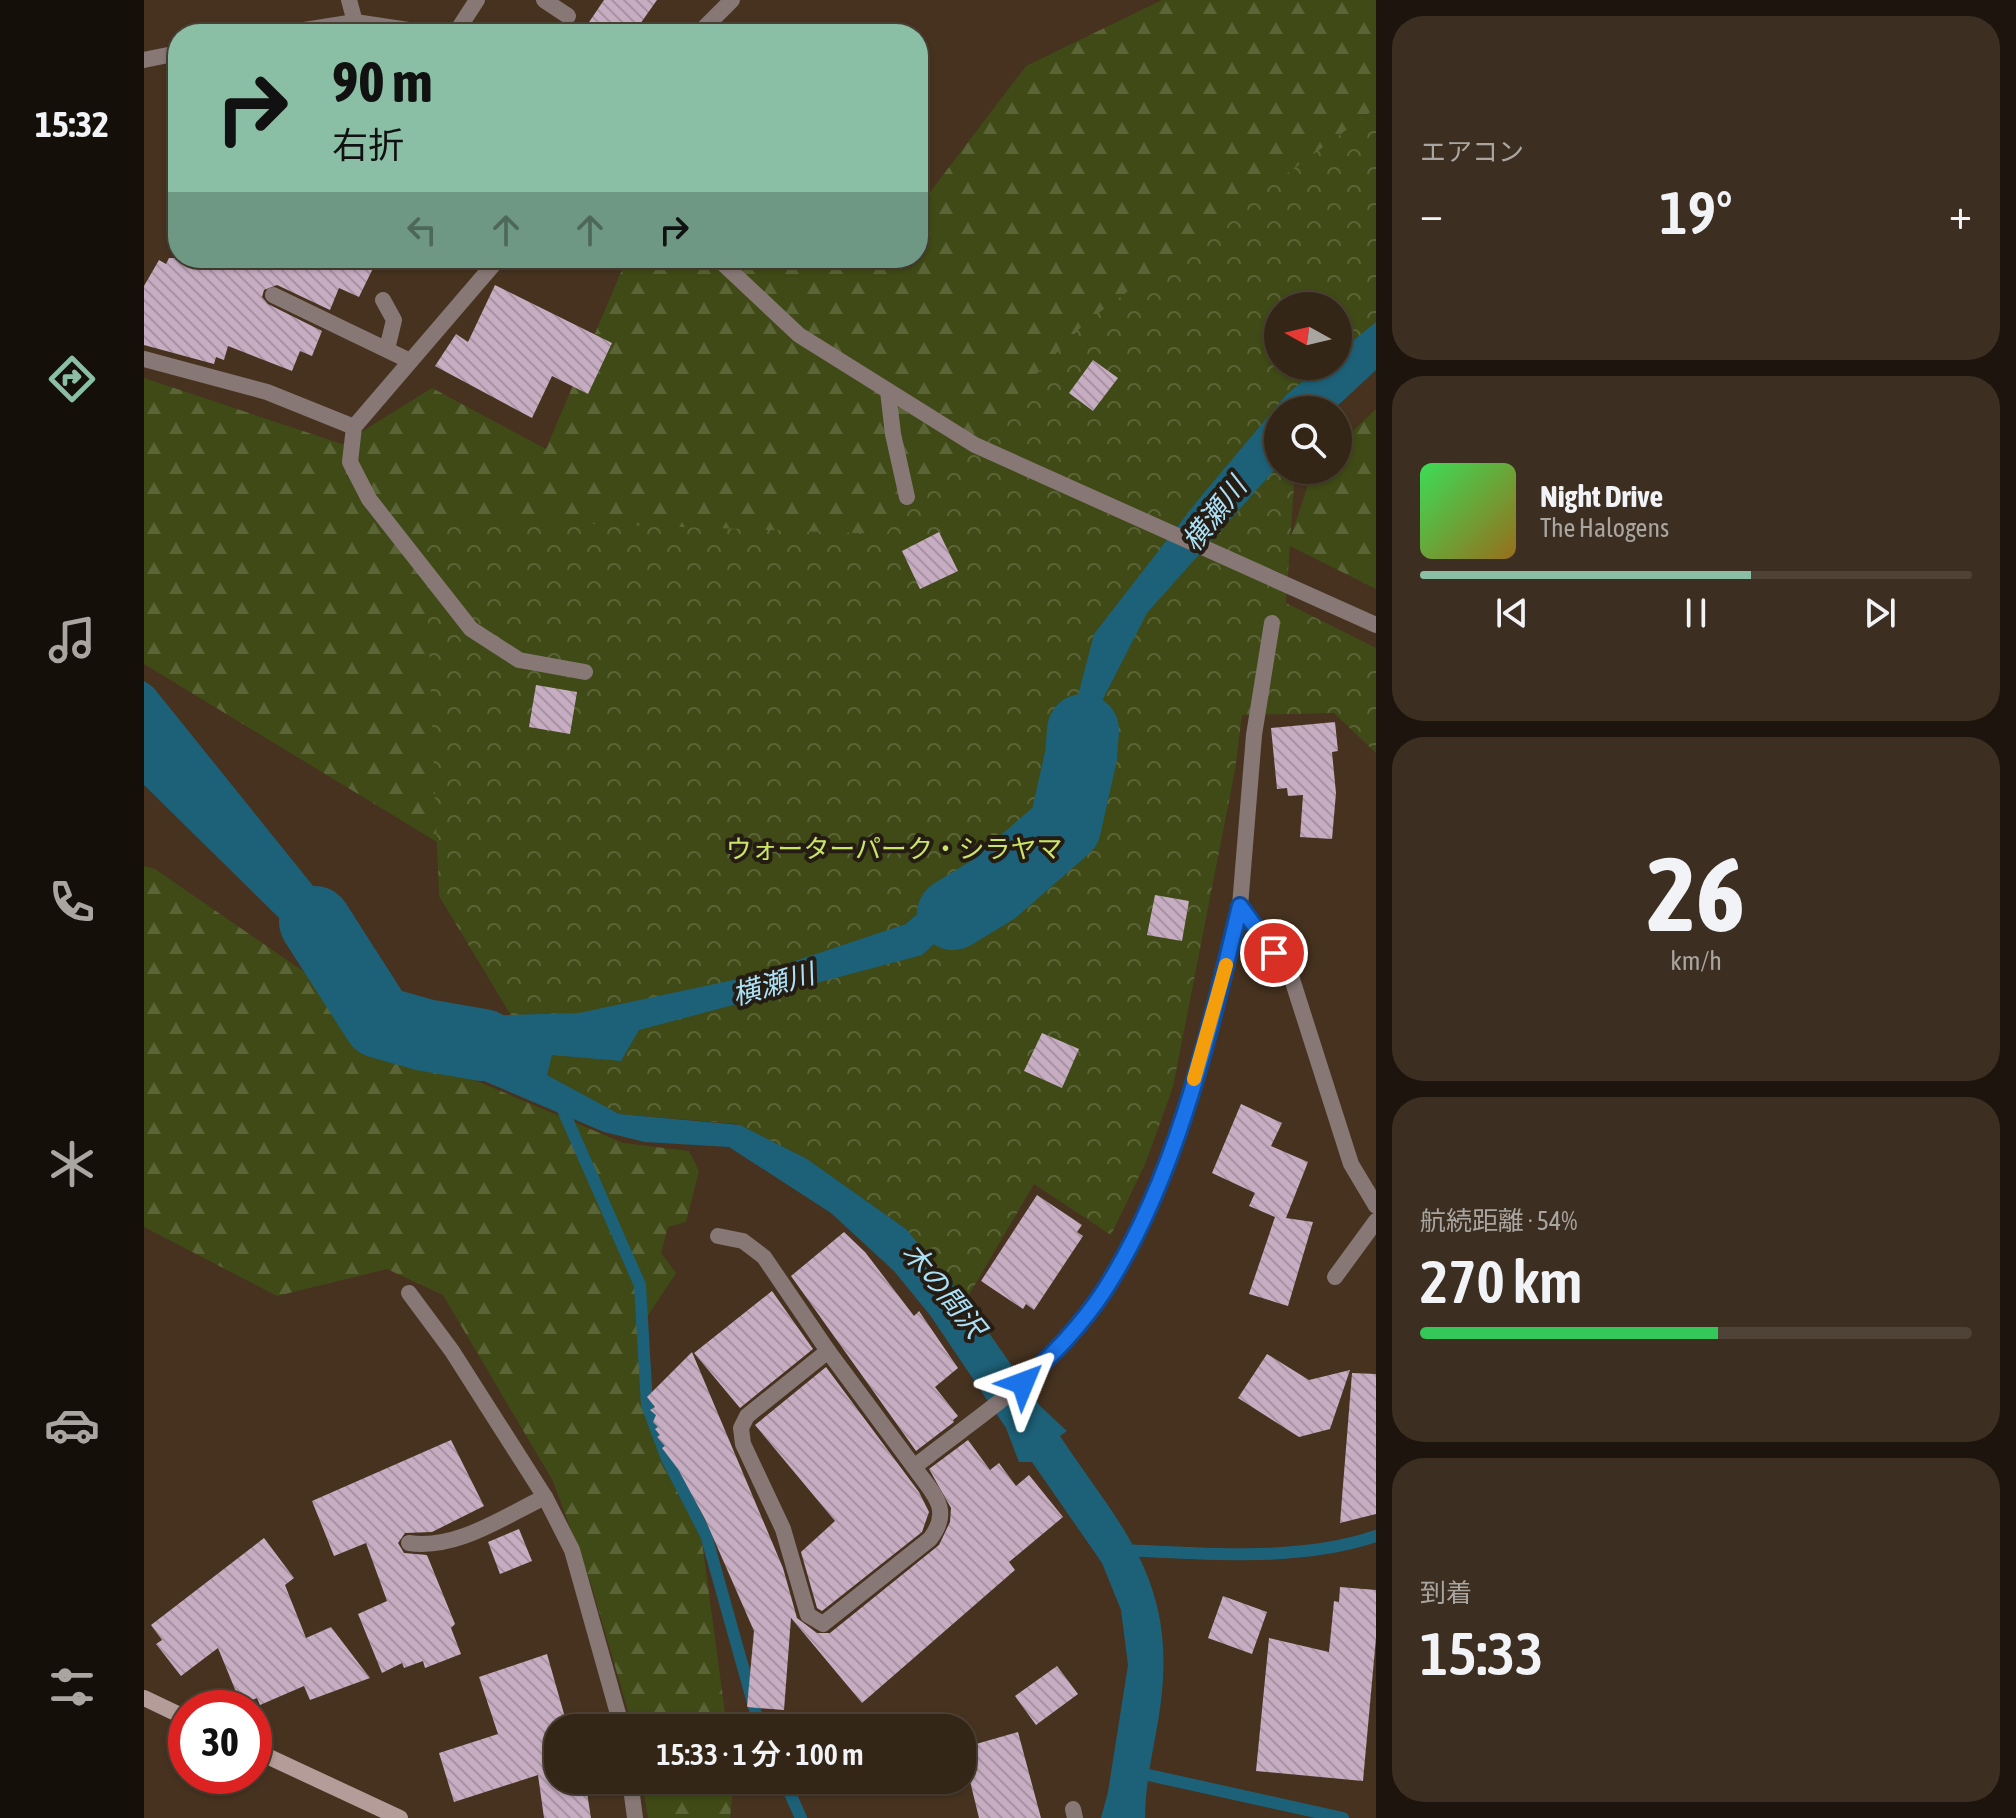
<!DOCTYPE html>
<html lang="ja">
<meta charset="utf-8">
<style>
:root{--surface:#342617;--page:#3c2e20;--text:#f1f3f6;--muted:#a9a5a1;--line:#4e4336;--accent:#8abfa5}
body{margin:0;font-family:"Asap Condensed","Noto Sans JP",sans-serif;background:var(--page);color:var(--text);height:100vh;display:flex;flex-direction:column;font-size:30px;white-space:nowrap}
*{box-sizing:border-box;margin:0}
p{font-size:26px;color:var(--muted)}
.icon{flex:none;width:44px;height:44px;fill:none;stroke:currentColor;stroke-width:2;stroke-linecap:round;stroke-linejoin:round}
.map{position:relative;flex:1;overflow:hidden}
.panel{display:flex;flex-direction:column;gap:16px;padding:16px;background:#1d150d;width:640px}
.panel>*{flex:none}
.hud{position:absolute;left:24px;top:24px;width:760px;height:244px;border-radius:32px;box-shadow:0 2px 6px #0004,0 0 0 2px var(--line);background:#8abfa5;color:#111;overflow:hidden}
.needle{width:52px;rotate:278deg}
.controls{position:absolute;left:1120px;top:292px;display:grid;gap:16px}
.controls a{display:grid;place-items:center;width:88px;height:88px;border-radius:50%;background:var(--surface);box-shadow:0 2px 6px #0004,0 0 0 2px var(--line);font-size:40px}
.speed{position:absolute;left:24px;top:1690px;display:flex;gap:16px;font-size:40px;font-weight:700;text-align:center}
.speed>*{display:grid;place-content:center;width:104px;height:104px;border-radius:50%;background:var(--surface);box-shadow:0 2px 6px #0004,0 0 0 2px var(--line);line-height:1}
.speed .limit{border:12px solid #d22;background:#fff;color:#111}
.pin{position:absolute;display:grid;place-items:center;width:68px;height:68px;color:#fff;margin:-34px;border:4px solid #fff;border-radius:50%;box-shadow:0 2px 8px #0007}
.me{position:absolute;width:88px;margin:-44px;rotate:46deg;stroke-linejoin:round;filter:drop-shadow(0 0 6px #0008)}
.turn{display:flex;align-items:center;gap:28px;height:168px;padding:0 32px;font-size:36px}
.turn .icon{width:104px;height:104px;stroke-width:2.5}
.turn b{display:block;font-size:56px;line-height:68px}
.lanes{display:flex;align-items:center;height:76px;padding:0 32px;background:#0003;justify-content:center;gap:40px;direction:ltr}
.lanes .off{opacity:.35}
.big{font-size:60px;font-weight:600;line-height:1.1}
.panel .card{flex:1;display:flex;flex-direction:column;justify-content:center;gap:12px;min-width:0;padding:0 28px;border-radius:32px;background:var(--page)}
.panel .dial{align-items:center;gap:0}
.dial b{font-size:104px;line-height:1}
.song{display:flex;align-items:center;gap:24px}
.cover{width:96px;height:96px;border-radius:12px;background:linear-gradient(135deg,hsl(130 70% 55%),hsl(40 70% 35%))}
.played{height:8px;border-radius:4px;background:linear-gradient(90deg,var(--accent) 60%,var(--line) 60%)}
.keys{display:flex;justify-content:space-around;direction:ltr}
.heat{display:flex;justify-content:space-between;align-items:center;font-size:44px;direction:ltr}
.charge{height:12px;border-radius:6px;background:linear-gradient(90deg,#34c759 54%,var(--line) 0)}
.trip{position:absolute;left:400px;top:1714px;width:432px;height:80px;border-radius:32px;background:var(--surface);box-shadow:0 2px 6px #0004,0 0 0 2px var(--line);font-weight:600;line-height:80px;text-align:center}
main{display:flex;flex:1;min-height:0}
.menu{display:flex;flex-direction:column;width:144px;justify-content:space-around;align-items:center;background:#150f09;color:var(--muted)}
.menu .icon{width:56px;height:56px}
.menu .selected{color:var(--accent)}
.menu b{font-size:36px;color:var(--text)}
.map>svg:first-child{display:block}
</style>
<main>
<nav class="menu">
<b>15:32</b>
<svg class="icon selected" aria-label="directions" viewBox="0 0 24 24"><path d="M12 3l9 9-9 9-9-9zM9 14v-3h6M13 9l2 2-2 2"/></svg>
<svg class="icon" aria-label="music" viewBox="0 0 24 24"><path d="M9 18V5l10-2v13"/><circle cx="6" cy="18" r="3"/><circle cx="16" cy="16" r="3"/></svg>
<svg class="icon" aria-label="phone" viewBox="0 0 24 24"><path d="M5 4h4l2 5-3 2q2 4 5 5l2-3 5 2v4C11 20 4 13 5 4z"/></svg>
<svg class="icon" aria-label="climate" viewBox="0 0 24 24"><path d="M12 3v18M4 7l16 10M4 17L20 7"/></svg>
<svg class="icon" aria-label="car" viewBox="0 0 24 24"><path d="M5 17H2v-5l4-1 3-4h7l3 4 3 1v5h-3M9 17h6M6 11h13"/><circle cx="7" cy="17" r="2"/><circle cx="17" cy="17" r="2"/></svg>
<svg class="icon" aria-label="filters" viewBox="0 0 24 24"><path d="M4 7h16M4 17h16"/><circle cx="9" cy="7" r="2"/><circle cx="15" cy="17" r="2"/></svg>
</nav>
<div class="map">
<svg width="1232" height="1818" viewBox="0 0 1232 1818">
<defs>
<pattern id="forest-firs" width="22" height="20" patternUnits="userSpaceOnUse" patternTransform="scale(2)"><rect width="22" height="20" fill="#3f4a16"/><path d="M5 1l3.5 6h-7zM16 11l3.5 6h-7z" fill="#5b6437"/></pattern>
<pattern id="park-crowns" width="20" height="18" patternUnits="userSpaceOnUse" patternTransform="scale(2)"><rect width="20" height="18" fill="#3f4a16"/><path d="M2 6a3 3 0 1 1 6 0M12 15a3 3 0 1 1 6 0" fill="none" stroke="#5b6437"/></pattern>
<pattern id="building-back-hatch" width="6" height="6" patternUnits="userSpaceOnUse" patternTransform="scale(2)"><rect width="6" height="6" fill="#c7adc2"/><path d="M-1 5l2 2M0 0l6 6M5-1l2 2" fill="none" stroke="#a893a2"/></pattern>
</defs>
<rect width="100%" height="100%" fill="#46321f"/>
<path fill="url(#forest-firs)" d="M1018 0H1232V166L377 893 0 664V378L198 444 288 388 402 449 483 258H774V208L882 66Z
M1232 409V589L1144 545 1169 470H1194V445Z
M0 866 11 869 295 1065 479 1143 545 1151 555 1171 542 1222 524 1227 517 1253 532 1273 503 1317 508 1437 555 1519 583 1728H489L447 1584 409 1481 299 1295 243 1269 133 1296 0 1227Z
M498 1780H590L586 1818H504Z"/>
<path fill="url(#park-crowns)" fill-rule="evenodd" d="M1232 108V325L1180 410H1134V470H1151L1142 603 1232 648V753L1190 713 1098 715 1091 770 1029 1087 1002 1162 967 1235 890 1184 822 1300 762 1229 663 1159 593 1124 475 1114 403 1075 295 896 280 518 741 534 941 323ZM1134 306H1194V366H1134Z"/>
<path fill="#1d6178" d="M1232 322V370L1189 410H1134V466L1003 613 959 699 933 814 778 955 495 1030 477 1061 408 1055 403 1075 475 1114 596 1125 663 1159 762 1229 822 1300 896 1406 923 1431 916 1436C971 1519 1025 1571 1019 1678 1017 1725 1001 1771 1001 1818H957L964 1792 984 1665 977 1610 958 1563 888 1462H875L862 1428 786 1315 750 1271 687 1213 585 1147 501 1142 460 1132 326 1075 256 1037 0 785V681L9 687 252 989 293 1017 435 1013 603 977 762 924 909 792 950 634 1054 500 1143 394 1178 366H1194V353Z"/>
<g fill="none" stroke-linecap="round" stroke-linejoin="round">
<path stroke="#1d6178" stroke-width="12" d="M415 1101 496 1285 503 1405 523 1459 562 1535 616 1728
M977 1550C1059 1553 1153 1563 1232 1536
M991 1772 1199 1818
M640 1780 657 1818"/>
<path stroke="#1d6178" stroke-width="72" d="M809 914 850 889 921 827 937 756 939 730
M171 922 235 1022 281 1035 339 1045"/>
</g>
<path fill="url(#building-back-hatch)" d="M460 0H513L489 34H437Z
M25 258H234L215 297 195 288 186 310 133 285 120 290 118 297 124 304 178 331 168 356 156 351 148 371 84 346 80 360 72 357 70 364 0 345V286L15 260 22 264Z
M351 285 468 343 444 394 408 376 388 418 291 366 312 334 324 342Z
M949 360 974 378 949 411 925 393Z
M795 532 814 571 776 589 758 551Z
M392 685 433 692 426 734 385 727Z
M1191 722 1194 751 1188 752 1192 793 1188 839 1156 837 1159 795 1144 796 1143 788 1133 789 1127 728Z
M1011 895 1045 901 1038 941 1003 935Z
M898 1033 935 1049 918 1088 880 1071Z
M1097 1104 1138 1123 1127 1146 1164 1162 1142 1218 1169 1222 1144 1306 1105 1294 1131 1217 1105 1206 1111 1193 1068 1173Z
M893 1195 938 1225 933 1232 939 1236 890 1310 882 1304 879 1309 837 1281Z
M700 1232 721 1252 770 1316 775 1311 814 1368 791 1387 814 1416 809 1420 810 1422 772 1451 647 1276Z
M628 1291 669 1349 596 1408 550 1353Z
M548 1352 639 1568 653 1618 673 1633H686L795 1545 806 1522 807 1508 785 1469 824 1440 846 1470 855 1463 872 1486 885 1475 919 1517 865 1562 871 1570 718 1703 647 1618 640 1710 603 1707 610 1631 561 1519 534 1469 518 1448 521 1446 513 1437 516 1435 511 1429 514 1427 509 1422 512 1415 506 1410 511 1407 503 1397Z
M1123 1354 1165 1380 1206 1370 1186 1429 1155 1437 1094 1398Z
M682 1367 775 1492 785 1512 778 1532 678 1611 673 1608 657 1552 691 1521 611 1425Z
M1208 1373 1232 1374V1514L1196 1523Z
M307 1440 340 1506 288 1532 261 1533 254 1543 260 1553 283 1555 311 1624 307 1628 317 1654 281 1668 279 1661 260 1668 258 1663 238 1673 214 1614 243 1601 222 1543 190 1556 168 1501Z
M375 1529 388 1561 356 1574 344 1542Z
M120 1538 150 1578 141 1585 162 1638 187 1627 226 1678 166 1700 160 1686 116 1705 113 1698 97 1704 74 1648 37 1676 12 1644 18 1640 7 1625Z
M1196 1587 1232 1590V1638L1219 1781 1112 1771 1125 1638 1185 1652 1190 1601 1195 1602Z
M1079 1596 1123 1612 1108 1654 1064 1638Z
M403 1654 424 1728H414V1780H441L447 1818H400L394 1775 310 1802 295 1753 354 1734 335 1677Z
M913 1666 934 1694 892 1725 871 1696Z
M874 1732 897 1818H835L818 1748Z"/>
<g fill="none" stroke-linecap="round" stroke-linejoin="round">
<path stroke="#877876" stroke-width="16" d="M205 0 211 22
M400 0 424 16
M311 34 333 0
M355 258 210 427 206 462 225 499 327 629 375 660 441 672
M129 295 266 361
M239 300 250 320 243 349
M0 359 123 392 210 427
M744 391 749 434 763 497
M574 1236 599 1241 620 1257 684 1351
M1191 1277 1232 1221
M265 1543C313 1550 359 1517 401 1497L308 1351 265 1293
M929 1809 931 1818"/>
<path stroke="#877876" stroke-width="16" d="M135 34 211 22 291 34
M554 34 588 0
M0 60 34 53
M573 258 655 335 831 445 1232 625
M1128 623 1110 735 1096 906 1147 976 1207 1164 1232 1206
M770 1467C789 1494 809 1509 786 1539L679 1624 664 1615 639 1529 599 1444 597 1428 603 1416 684 1351 770 1467C819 1428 873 1393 916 1347 1019 1236 1062 1050 1096 906
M401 1497 428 1550 478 1728
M486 1780 491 1818"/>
<path stroke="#b49c98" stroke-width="16" d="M0 1698 42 1718
M110 1750 256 1818"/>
</g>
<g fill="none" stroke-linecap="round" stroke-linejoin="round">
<g stroke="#114b97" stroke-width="20">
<path id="route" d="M879 1383C908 1355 937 1326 960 1291 1032 1180 1065 1034 1096 906L1130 953"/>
</g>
<use href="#route" stroke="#1a73e8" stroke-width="14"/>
<path stroke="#f59e0b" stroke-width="14" d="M1050 1079 1082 965"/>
</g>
<g text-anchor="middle" stroke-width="8" stroke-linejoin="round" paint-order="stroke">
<g font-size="26" fill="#cae567" stroke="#251c14">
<text x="750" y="858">ウォーターパーク・シラヤマ</text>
</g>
<g font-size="28" font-style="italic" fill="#abe0f6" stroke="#251c14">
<text transform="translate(1070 514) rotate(-52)" y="10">横瀬川</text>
<text transform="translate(629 984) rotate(-16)" y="10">横瀬川</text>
<text transform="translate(800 1290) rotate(51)" y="10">木の間沢</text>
</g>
</g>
</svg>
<div class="controls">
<a><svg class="needle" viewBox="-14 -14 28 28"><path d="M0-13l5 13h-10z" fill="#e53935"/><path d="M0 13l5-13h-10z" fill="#a9a5a1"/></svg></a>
<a><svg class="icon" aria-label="search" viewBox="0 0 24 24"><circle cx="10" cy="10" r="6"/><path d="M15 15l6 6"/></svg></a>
</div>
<div class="speed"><div class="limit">30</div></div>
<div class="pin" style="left:1130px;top:953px;background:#d93025"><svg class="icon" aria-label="arrive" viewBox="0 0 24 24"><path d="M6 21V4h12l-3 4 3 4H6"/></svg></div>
<svg class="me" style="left:879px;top:1383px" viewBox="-20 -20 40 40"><path d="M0-17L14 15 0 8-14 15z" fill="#1a73e8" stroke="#fff" stroke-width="4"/></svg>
<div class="trip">15:33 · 1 分 · 100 m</div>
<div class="hud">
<div class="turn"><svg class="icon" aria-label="right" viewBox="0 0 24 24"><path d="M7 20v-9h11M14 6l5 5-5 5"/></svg><div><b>90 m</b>右折</div></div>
<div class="lanes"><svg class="icon off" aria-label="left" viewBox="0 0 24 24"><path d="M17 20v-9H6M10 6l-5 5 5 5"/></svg><svg class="icon off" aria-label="ahead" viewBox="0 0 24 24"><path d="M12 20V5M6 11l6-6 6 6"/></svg><svg class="icon off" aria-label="ahead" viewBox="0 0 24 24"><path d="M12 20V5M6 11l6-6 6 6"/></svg><svg class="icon" aria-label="right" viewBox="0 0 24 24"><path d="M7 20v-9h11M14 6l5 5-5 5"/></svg></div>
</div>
</div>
<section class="panel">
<div class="card"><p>エアコン</p>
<div class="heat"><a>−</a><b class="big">19°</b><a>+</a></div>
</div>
<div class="card">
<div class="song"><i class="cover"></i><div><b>Night Drive</b><p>The Halogens</p></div></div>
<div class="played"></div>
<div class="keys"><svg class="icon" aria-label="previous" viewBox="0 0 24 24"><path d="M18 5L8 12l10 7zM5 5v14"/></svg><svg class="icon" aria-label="pause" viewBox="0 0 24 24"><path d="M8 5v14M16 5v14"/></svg><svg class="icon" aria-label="next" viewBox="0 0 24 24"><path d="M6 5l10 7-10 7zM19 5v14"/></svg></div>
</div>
<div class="card dial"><b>26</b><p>km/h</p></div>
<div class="card"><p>航続距離 · 54%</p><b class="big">270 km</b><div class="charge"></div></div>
<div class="card"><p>到着</p><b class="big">15:33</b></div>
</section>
</main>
